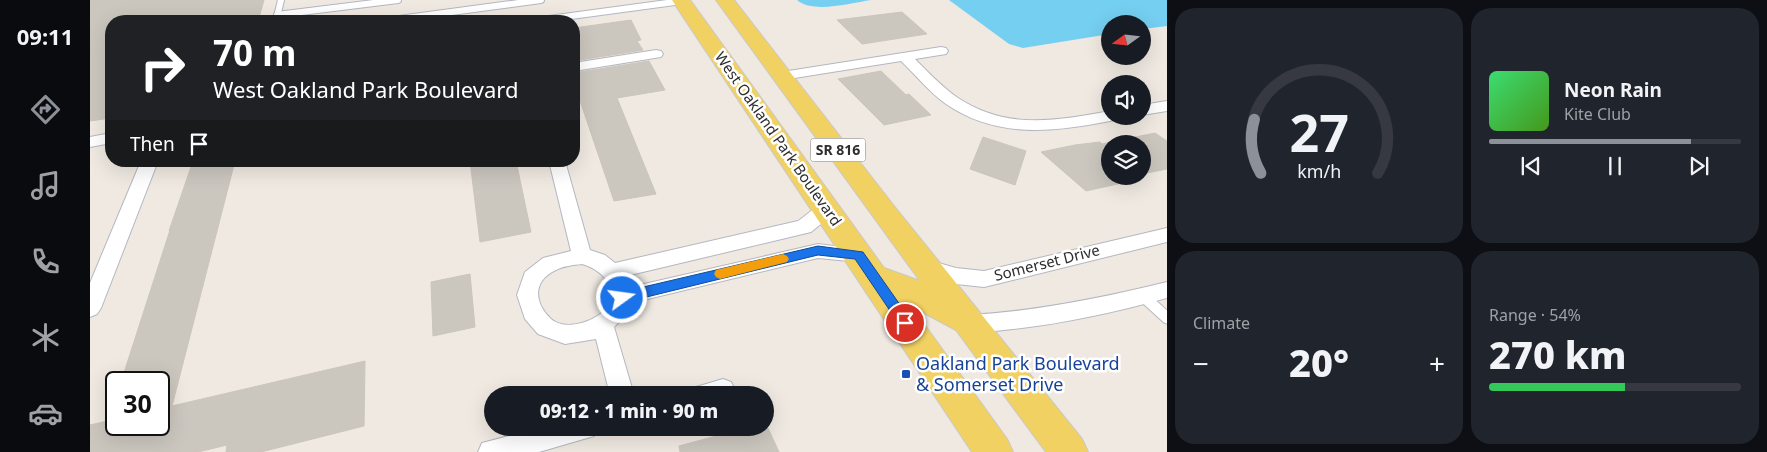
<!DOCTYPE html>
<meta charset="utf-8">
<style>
:root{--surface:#171b24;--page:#20242c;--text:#f1f3f6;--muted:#9ea1a6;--line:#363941;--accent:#8c9099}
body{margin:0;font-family:"Noto Sans",sans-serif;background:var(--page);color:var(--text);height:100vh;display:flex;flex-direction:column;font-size:19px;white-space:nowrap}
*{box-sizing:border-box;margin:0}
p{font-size:16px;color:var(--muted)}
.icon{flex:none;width:28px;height:28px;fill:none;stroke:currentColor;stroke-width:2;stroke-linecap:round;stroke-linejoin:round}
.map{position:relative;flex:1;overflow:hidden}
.details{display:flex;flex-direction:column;gap:8px;padding:8px;background:#0d0f14;width:600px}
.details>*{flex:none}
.hud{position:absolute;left:15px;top:15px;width:475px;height:152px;border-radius:20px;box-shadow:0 5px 20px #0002;background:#202124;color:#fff;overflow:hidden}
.needle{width:32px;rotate:255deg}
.fabs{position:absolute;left:1011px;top:15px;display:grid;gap:10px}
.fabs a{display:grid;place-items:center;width:50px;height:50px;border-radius:50%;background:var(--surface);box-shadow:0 5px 20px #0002;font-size:25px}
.speed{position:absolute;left:15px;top:371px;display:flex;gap:10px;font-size:25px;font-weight:700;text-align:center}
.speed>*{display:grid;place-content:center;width:65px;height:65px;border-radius:50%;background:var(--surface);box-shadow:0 5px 20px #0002;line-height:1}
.speed .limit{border:2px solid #111;border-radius:8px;background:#fff;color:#111}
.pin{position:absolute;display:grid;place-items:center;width:42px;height:42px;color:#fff;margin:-21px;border:2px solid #fff;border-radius:50%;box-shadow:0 1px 5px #0007}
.me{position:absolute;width:55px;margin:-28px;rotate:76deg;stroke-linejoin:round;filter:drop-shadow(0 0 4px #0008)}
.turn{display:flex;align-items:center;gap:18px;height:105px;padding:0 25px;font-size:22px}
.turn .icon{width:65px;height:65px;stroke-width:2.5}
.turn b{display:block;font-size:35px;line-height:42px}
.then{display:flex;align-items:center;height:48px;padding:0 25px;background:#0003;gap:10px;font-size:19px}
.big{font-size:38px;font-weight:800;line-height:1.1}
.details .card{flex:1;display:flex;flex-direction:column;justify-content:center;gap:8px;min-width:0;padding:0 18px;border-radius:20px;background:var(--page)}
.details .dial{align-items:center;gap:0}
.dial svg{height:130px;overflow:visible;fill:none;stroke:var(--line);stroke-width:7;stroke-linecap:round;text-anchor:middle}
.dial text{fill:var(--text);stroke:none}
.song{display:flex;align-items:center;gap:15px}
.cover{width:60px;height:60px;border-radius:8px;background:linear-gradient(135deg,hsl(140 70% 55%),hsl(100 70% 35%))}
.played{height:5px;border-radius:2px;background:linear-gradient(90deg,var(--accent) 80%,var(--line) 80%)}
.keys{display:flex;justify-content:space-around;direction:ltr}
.heat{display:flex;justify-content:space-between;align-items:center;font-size:28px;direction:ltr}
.charge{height:8px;border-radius:4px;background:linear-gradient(90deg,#34c759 54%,var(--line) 0)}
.details .tiles{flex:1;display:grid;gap:8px;grid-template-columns:repeat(2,1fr)}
.trip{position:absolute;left:394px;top:386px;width:290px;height:50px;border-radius:25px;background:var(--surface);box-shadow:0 5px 20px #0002;font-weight:800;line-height:50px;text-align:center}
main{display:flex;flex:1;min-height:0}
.dock{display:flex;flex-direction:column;width:90px;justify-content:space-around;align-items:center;background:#090b0e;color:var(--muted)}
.dock .icon{width:35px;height:35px}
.dock .active{color:var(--accent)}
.dock b{font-size:22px;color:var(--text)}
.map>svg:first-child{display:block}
</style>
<main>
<nav class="dock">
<b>09:11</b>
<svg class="icon active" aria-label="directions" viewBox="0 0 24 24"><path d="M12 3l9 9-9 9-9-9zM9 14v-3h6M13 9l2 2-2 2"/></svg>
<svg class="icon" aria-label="music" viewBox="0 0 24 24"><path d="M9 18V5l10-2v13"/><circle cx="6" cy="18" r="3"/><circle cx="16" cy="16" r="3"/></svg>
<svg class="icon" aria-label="phone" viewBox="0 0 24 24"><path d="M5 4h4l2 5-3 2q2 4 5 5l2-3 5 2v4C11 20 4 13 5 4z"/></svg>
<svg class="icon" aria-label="climate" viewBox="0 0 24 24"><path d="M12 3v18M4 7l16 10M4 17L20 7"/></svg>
<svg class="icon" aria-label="car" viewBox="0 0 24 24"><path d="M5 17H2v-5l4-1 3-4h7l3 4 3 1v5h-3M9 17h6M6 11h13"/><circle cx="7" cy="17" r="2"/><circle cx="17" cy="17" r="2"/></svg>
</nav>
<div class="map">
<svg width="1077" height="452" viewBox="0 0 1077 452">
<rect width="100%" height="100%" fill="#efe9e1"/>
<path fill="#75cff0" d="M707 0H781C760 3 723 14 707 0Z
M859 0H1077V26L1053 29 1052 24H1020V34L933 48 919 44Z"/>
<path fill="#cbc7bf" stroke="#cbc5ba" d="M0 0H174L168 21H21V118L0 121Z
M812 12 837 34 772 44 747 20Z
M541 20 551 40 547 41 553 50 484 61V28Z
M559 61 575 90 527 98 566 194 524 201 484 83V73Z
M791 71 816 95 819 94 841 115 794 125 748 79Z
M1065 133 1077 141V169L1052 174V144H1020V176H1039L1027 179 1032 183 996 191 951 152 985 145 1010 142 1012 144Z
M893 137 936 151 925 185 880 169Z
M103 161H145L82 406 275 361 274 426 171 452H136L137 445 108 452H0V425L26 419V425H69V382H31L80 230 79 231Z
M380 161H426L441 232 390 242Z
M380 274 385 327 343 336 341 282Z
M656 428H678L689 452H590L589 446Z"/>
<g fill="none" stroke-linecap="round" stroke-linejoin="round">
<g stroke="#b4b7c1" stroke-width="8">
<path id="lane-far1" d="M187 15 308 0
M186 21 191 0
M294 21 451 0
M444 21 592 1"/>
</g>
<g stroke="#b4b7c1" stroke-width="13">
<path id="lane" d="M1053 296 1077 318"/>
</g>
<g stroke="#b4b7c1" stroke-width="2">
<path id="street" d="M851 47 856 48 858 51 856 54 825 59C838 72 852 87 868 98 917 130 965 121 1020 111V116H1028L1025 119 1020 121C963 132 907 139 856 104 839 92 826 75 811 61L692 80 687 79 685 76 687 73 692 72Z
M566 50 571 51 573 54 571 57 484 71V63Z
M1077 101V111L1052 115V105Z
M21 133V143L0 147V137Z
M51 161H68L11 308 7 314 0 317V283Z
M459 161H475L500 250 515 255 525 263 708 221C719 214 729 201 742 205L745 210 742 215 721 232 536 276 541 287 728 244 776 250 779 255 776 260 769 262 728 258 541 303 536 315 524 327 544 395H520L506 339 475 344 448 334 435 319 427 295 435 272 453 258 481 251ZM492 264C508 268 531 287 519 305 509 321 476 332 461 319 444 303 442 281 466 270 473 266 484 265 492 264Z
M1077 228V242L894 287 866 284 831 274 828 268 831 262 838 260 866 268 894 271Z
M1077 282V298C1012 316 947 329 880 333L872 330 869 324 872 318 880 315C947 311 1012 298 1077 282Z
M633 379 641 382 645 390 643 395H602L606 387Z
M449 428H507L504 436 449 452H388L392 443Z"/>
</g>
<g stroke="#c9c9c9" stroke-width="2">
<path id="primary" d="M582 0H600L794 268 830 281 626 0H644L804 206 992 439 998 452H956L866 330 821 306 917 439 923 452H882Z"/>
</g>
<use href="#lane-far1" stroke="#fff" stroke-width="6"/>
<use href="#lane" stroke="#fff" stroke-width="11"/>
<use href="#street" fill="#fff" fill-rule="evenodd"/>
<use href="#primary" fill="#f2d163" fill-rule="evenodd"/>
</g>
<path fill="#1a73e8" stroke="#114b97" d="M728 246 773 252 820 319 822 323 820 327 815 328 811 327 765 259 728 255 532 303 528 301 526 298 528 294 532 292Z"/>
<path fill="#f59e0b" d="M693 254 697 256 699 259 697 262 630 279 626 277 624 274 626 270 630 269Z"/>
<rect fill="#1a4fb4" stroke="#fff" stroke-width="2" x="811" y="369" width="10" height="10" rx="2.5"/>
<g text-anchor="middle" stroke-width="5" stroke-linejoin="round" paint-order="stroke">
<rect fill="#fff" stroke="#6d6d6d" stroke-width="1" x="720.5" y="138.5" width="55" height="23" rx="4"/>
<g font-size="14" font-weight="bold" fill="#2e2e2e">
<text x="748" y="155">SR 816</text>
</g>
<g font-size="15" fill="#2e2e2e" stroke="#fff">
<text transform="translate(688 139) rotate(55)" y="5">West Oakland Park Boulevard</text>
<text transform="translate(957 263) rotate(-14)" y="5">Somerset Drive</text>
</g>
<g font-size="18" fill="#164399" stroke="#fff" text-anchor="start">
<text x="826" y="370">Oakland Park Boulevard<tspan x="826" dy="21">&amp; Somerset Drive</tspan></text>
</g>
</g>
</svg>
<div class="fabs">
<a><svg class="needle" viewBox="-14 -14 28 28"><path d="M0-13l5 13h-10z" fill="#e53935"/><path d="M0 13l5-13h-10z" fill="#9ea1a6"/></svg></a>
<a><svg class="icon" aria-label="sound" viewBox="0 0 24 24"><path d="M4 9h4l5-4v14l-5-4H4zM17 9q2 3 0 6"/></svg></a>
<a><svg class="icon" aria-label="layers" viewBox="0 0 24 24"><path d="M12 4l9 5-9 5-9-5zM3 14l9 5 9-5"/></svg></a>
</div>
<div class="speed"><div class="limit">30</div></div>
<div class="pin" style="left:815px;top:323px;background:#d93025"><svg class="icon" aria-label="arrive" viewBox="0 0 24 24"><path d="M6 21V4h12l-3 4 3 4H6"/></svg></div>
<svg class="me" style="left:532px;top:298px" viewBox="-20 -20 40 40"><circle r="17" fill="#1a73e8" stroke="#fff" stroke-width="3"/><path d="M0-11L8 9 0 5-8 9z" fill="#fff"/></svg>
<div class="trip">09:12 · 1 min · 90 m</div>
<div class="hud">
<div class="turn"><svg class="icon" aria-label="right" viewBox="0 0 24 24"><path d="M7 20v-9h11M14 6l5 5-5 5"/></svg><div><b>70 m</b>West Oakland Park Boulevard</div></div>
<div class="then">Then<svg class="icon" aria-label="arrive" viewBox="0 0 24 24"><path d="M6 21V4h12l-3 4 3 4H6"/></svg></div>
</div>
</div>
<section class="details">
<div class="tiles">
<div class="card dial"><svg viewBox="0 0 100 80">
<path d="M14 69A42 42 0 1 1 86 69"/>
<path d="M14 69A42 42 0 0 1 10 36" stroke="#8c9099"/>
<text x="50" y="56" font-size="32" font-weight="700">27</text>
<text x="50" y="72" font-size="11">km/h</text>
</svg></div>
<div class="card">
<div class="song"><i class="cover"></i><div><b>Neon Rain</b><p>Kite Club</p></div></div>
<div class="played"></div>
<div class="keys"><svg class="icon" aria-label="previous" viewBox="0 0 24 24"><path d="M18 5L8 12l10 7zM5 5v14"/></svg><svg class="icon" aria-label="pause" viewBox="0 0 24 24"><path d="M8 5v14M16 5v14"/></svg><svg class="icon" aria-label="next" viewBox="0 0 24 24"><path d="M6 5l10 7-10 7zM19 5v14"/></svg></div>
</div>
<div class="card"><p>Climate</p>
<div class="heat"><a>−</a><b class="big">20°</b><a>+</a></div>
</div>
<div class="card"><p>Range · 54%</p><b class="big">270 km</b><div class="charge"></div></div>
</div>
</section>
</main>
